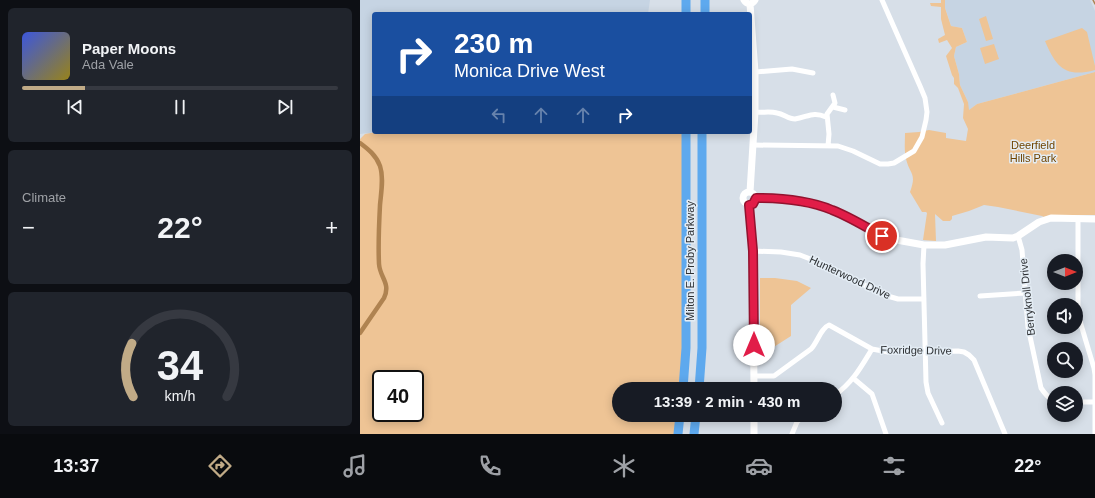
<!DOCTYPE html>
<meta charset="utf-8">
<style>
:root{--surface:#171b24;--page:#20242c;--text:#f1f3f6;--muted:#9ea1a6;--line:#363941;--accent:#c1ab87}
body{margin:0;font-family:Arial,sans-serif;background:var(--page);color:var(--text);height:100vh;display:flex;flex-direction:column;font-size:15px;white-space:nowrap}
*{box-sizing:border-box;margin:0}
p{font-size:13px;color:var(--muted)}
.icon{flex:none;width:22px;height:22px;fill:none;stroke:currentColor;stroke-width:2;stroke-linecap:round;stroke-linejoin:round}
.map{position:relative;flex:1;overflow:hidden}
.sheet{display:flex;flex-direction:column;gap:8px;padding:8px;background:#0d0f14;width:360px}
.sheet>*{flex:none}
.hud{position:absolute;left:12px;top:12px;width:380px;height:122px;border-radius:4px;box-shadow:0 2px 10px #0003;background:#1a4fa0;color:#fff;overflow:hidden}
.needle{width:26px;rotate:90deg}
.controls{position:absolute;left:687px;top:254px;display:grid;gap:8px}
.controls a{display:grid;place-items:center;width:36px;height:36px;border-radius:50%;background:var(--surface);box-shadow:0 2px 10px #0003;font-size:20px}
.speed{position:absolute;left:12px;top:370px;display:flex;gap:8px;font-size:20px;font-weight:700;text-align:center}
.speed>*{display:grid;place-content:center;width:52px;height:52px;border-radius:50%;background:var(--surface);box-shadow:0 2px 10px #0003;line-height:1}
.speed .limit{border:2px solid #111;border-radius:6px;background:#fff;color:#111}
.pin{position:absolute;display:grid;place-items:center;width:34px;height:34px;color:#fff;margin:-17px;border:2px solid #fff;border-radius:50%;box-shadow:0 1px 4px #0007}
.me{position:absolute;width:44px;margin:-22px;rotate:0deg;stroke-linejoin:round;filter:drop-shadow(0 0 3px #0008)}
.turn{display:flex;align-items:center;gap:14px;height:84px;padding:0 16px;font-size:18px}
.turn .icon{width:52px;height:52px;stroke-width:2.5}
.turn b{display:block;font-size:28px;line-height:34px}
.lanes{display:flex;align-items:center;height:38px;padding:0 16px;background:#0003;justify-content:center;gap:20px;direction:ltr}
.lanes .off{opacity:.35}
.big{font-size:30px;font-weight:700;line-height:1.1}
.sheet .tile{flex:1;display:flex;flex-direction:column;justify-content:center;gap:6px;min-width:0;padding:0 14px;border-radius:6px;background:var(--page)}
.sheet .dial{align-items:center;gap:0}
.dial svg{height:104px;overflow:visible;fill:none;stroke:var(--line);stroke-width:7;stroke-linecap:round;text-anchor:middle}
.dial text{fill:var(--text);stroke:none}
.song{display:flex;align-items:center;gap:12px}
.cover{width:48px;height:48px;border-radius:6px;background:linear-gradient(135deg,hsl(230 70% 55%),hsl(50 70% 35%))}
.played{height:4px;border-radius:2px;background:linear-gradient(90deg,var(--accent) 20%,var(--line) 20%)}
.keys{display:flex;justify-content:space-around;direction:ltr}
.heat{display:flex;justify-content:space-between;align-items:center;font-size:22px;direction:ltr}
.trip{position:absolute;left:252px;top:382px;width:230px;height:40px;border-radius:20px;background:var(--surface);box-shadow:0 2px 10px #0003;font-weight:700;line-height:40px;text-align:center}
.menu{display:flex;height:64px;justify-content:space-around;align-items:center;background:#090b0e;color:var(--muted)}
.menu .icon{width:28px;height:28px}
.menu .current{color:var(--accent)}
.menu b{font-size:18px;color:var(--text)}
main{display:flex;flex:1;min-height:0}
.map>svg:first-child{display:block}
</style>
<main>
<section class="sheet">
<div class="tile">
<div class="song"><i class="cover"></i><div><b>Paper Moons</b><p>Ada Vale</p></div></div>
<div class="played"></div>
<div class="keys"><svg class="icon" aria-label="previous" viewBox="0 0 24 24"><path d="M18 5L8 12l10 7zM5 5v14"/></svg><svg class="icon" aria-label="pause" viewBox="0 0 24 24"><path d="M8 5v14M16 5v14"/></svg><svg class="icon" aria-label="next" viewBox="0 0 24 24"><path d="M6 5l10 7-10 7zM19 5v14"/></svg></div>
</div>
<div class="tile"><p>Climate</p>
<div class="heat"><a>−</a><b class="big">22°</b><a>+</a></div>
</div>
<div class="tile dial"><svg viewBox="0 0 100 80">
<path d="M14 69A42 42 0 1 1 86 69"/>
<path d="M14 69A42 42 0 0 1 13 28" stroke="#c1ab87"/>
<text x="50" y="56" font-size="32" font-weight="700">34</text>
<text x="50" y="72" font-size="11">km/h</text>
</svg></div>
</section>
<div class="map">
<svg width="735" height="434" viewBox="0 0 735 434">
<rect width="100%" height="100%" fill="#d7dfe8"/>
<path fill="#c6d4e3" d="M0 0H290L288 14H14V132H17L0 134Z
M585 0H730L735 11V72L617 104 608 111V102L600 85 599 74 594 56 596 47 607 42 602 28 591 26 585 8Z"/>
<path fill="#eec495" fill-rule="evenodd" d="M581 0H585V8L591 26 602 28 607 42 596 47 594 56 599 74 600 85 608 102 609 110 617 104 735 72V215H693L684 217 682 216 638 207 624 205 609 211 592 216V219L590 221H583L575 214 576 241 563 240 567 213 566 212H562L550 192C557 173 550 175 546 159 544 150 545 142 545 133L559 132 569 130 586 133V138L606 141 608 129 603 118 604 104 598 88 594 84V78L592 75 586 56 592 48 587 40 579 43 578 39 585 35 581 19V7L571 6 570 3H581Z
M626 16 633 39 626 41 619 19Z
M722 28 727 32 735 66V70C705 78 696 67 685 41Z
M634 44 639 59 625 64 620 48Z
M17 132H323L322 357 319 389H259V415H316L315 434H0V335L26 295 0 331V139L5 134ZM21 379H55V413H21Z
M400 278H415L437 281 451 288 431 305V336L409 350 400 351Z"/>
<g fill="none" stroke-linecap="round" stroke-linejoin="round">
<path stroke="#af8351" stroke-width="1.5" d="M733 0 735 4"/>
<path stroke="#af8351" stroke-width="4.5" d="M0 143C8 149 16 155 20 166 24 178 21 193 20 205 19 224 18 244 19 264 20 278 31 283 24 298L0 333"/>
<path stroke="#fff" stroke-width="5" d="M395 72 432 69 453 73
M473 107 485 110
M395 112C402 113 410 111 417 113 424 114 428 119 435 119 448 117 453 111 466 117
M393 145 478 146 493 151 520 164H528L534 163 554 151 562 137 566 120 567 112 565 98 560 86 522 0
M468 146 469 134 467 114 475 103 473 95
M718 219V310L719 318 734 368 735 375V434
M658 236 662 250 668 327 681 388C685 394 688 398 694 401
M564 245 563 264 566 382 568 393 582 423
M393 251 421 252 440 255 463 264 524 295 538 299H564
M620 296 665 293
M394 376H414L451 349C457 343 461 328 469 325L512 349 528 352 598 351 604 352 609 355 614 360 645 434
M493 378 512 394 526 434
M475 395C493 382 501 367 512 349
M716 402H735
M432 434 437 422 444 415"/>
<path stroke="#fff" stroke-width="7" d="M384 0C387 5 392 5 395 0
M390 4 395 72V112L390 192
M383 198a6 6 0 1 1 12 0a6 6 0 1 1-12 0Z
M396 199 428 200 462 207 480 214 522 236 531 239 564 245H585L626 237 653 238 658 236 679 222 691 218 735 219
M389 205 393 251 394 389
M394 434V415"/>
<path stroke="#5ea9ee" stroke-width="9" d="M326 14V0
M345 14V0
M323 389 326 348V132
M339 389 342 348V132
M318 434 320 415
M334 434 336 415"/>
</g>
<g fill="none" stroke-linecap="round" stroke-linejoin="round">
<g stroke="#92132f" stroke-width="10">
<path id="route" d="M394 345 393 251 389 205 393 204 396 198C421 198 448 200 472 210 490 217 506 227 522 236"/>
</g>
<use href="#route" stroke="#e11d48" stroke-width="7"/>
</g>
<g text-anchor="middle" stroke-width="3" stroke-linejoin="round" paint-order="stroke">
<g font-size="11" fill="#6f4400" stroke="#e4edf5">
<text x="673" y="149">Deerfield<tspan x="673" dy="13">Hills Park</tspan></text>
</g>
<g font-size="11" fill="#2e3134" stroke="#e4edf5">
<text transform="translate(330 261) rotate(-90)" y="4">Milton E. Proby Parkway</text>
<text transform="translate(490 277) rotate(25)" y="4">Hunterwood Drive</text>
<text transform="translate(667 297) rotate(-96)" y="4">Berryknoll Drive</text>
<text transform="translate(556 350) rotate(1)" y="4">Foxridge Drive</text>
</g>
</g>
</svg>
<div class="controls">
<a><svg class="needle" viewBox="-14 -14 28 28"><path d="M0-13l5 13h-10z" fill="#e53935"/><path d="M0 13l5-13h-10z" fill="#9ea1a6"/></svg></a>
<a><svg class="icon" aria-label="sound" viewBox="0 0 24 24"><path d="M4 9h4l5-4v14l-5-4H4zM17 9q2 3 0 6"/></svg></a>
<a><svg class="icon" aria-label="search" viewBox="0 0 24 24"><circle cx="10" cy="10" r="6"/><path d="M15 15l6 6"/></svg></a>
<a><svg class="icon" aria-label="layers" viewBox="0 0 24 24"><path d="M12 4l9 5-9 5-9-5zM3 14l9 5 9-5"/></svg></a>
</div>
<div class="speed"><div class="limit">40</div></div>
<div class="pin" style="left:522px;top:236px;background:#d93025"><svg class="icon" aria-label="arrive" viewBox="0 0 24 24"><path d="M6 21V4h12l-3 4 3 4H6"/></svg></div>
<svg class="me" style="left:394px;top:345px" viewBox="-20 -20 40 40"><circle r="19" fill="#fff"/><path d="M0-13L10 11 0 6-10 11z" fill="#e11d48"/></svg>
<div class="trip">13:39 · 2 min · 430 m</div>
<div class="hud">
<div class="turn"><svg class="icon" aria-label="right" viewBox="0 0 24 24"><path d="M7 20v-9h11M14 6l5 5-5 5"/></svg><div><b>230 m</b>Monica Drive West</div></div>
<div class="lanes"><svg class="icon off" aria-label="left" viewBox="0 0 24 24"><path d="M17 20v-9H6M10 6l-5 5 5 5"/></svg><svg class="icon off" aria-label="ahead" viewBox="0 0 24 24"><path d="M12 20V5M6 11l6-6 6 6"/></svg><svg class="icon off" aria-label="ahead" viewBox="0 0 24 24"><path d="M12 20V5M6 11l6-6 6 6"/></svg><svg class="icon" aria-label="right" viewBox="0 0 24 24"><path d="M7 20v-9h11M14 6l5 5-5 5"/></svg></div>
</div>
</div>
</main>
<nav class="menu">
<b>13:37</b>
<svg class="icon current" aria-label="directions" viewBox="0 0 24 24"><path d="M12 3l9 9-9 9-9-9zM9 14v-3h6M13 9l2 2-2 2"/></svg>
<svg class="icon" aria-label="music" viewBox="0 0 24 24"><path d="M9 18V5l10-2v13"/><circle cx="6" cy="18" r="3"/><circle cx="16" cy="16" r="3"/></svg>
<svg class="icon" aria-label="phone" viewBox="0 0 24 24"><path d="M5 4h4l2 5-3 2q2 4 5 5l2-3 5 2v4C11 20 4 13 5 4z"/></svg>
<svg class="icon" aria-label="climate" viewBox="0 0 24 24"><path d="M12 3v18M4 7l16 10M4 17L20 7"/></svg>
<svg class="icon" aria-label="car" viewBox="0 0 24 24"><path d="M5 17H2v-5l4-1 3-4h7l3 4 3 1v5h-3M9 17h6M6 11h13"/><circle cx="7" cy="17" r="2"/><circle cx="17" cy="17" r="2"/></svg>
<svg class="icon" aria-label="filters" viewBox="0 0 24 24"><path d="M4 7h16M4 17h16"/><circle cx="9" cy="7" r="2"/><circle cx="15" cy="17" r="2"/></svg>
<b>22°</b>
</nav>
